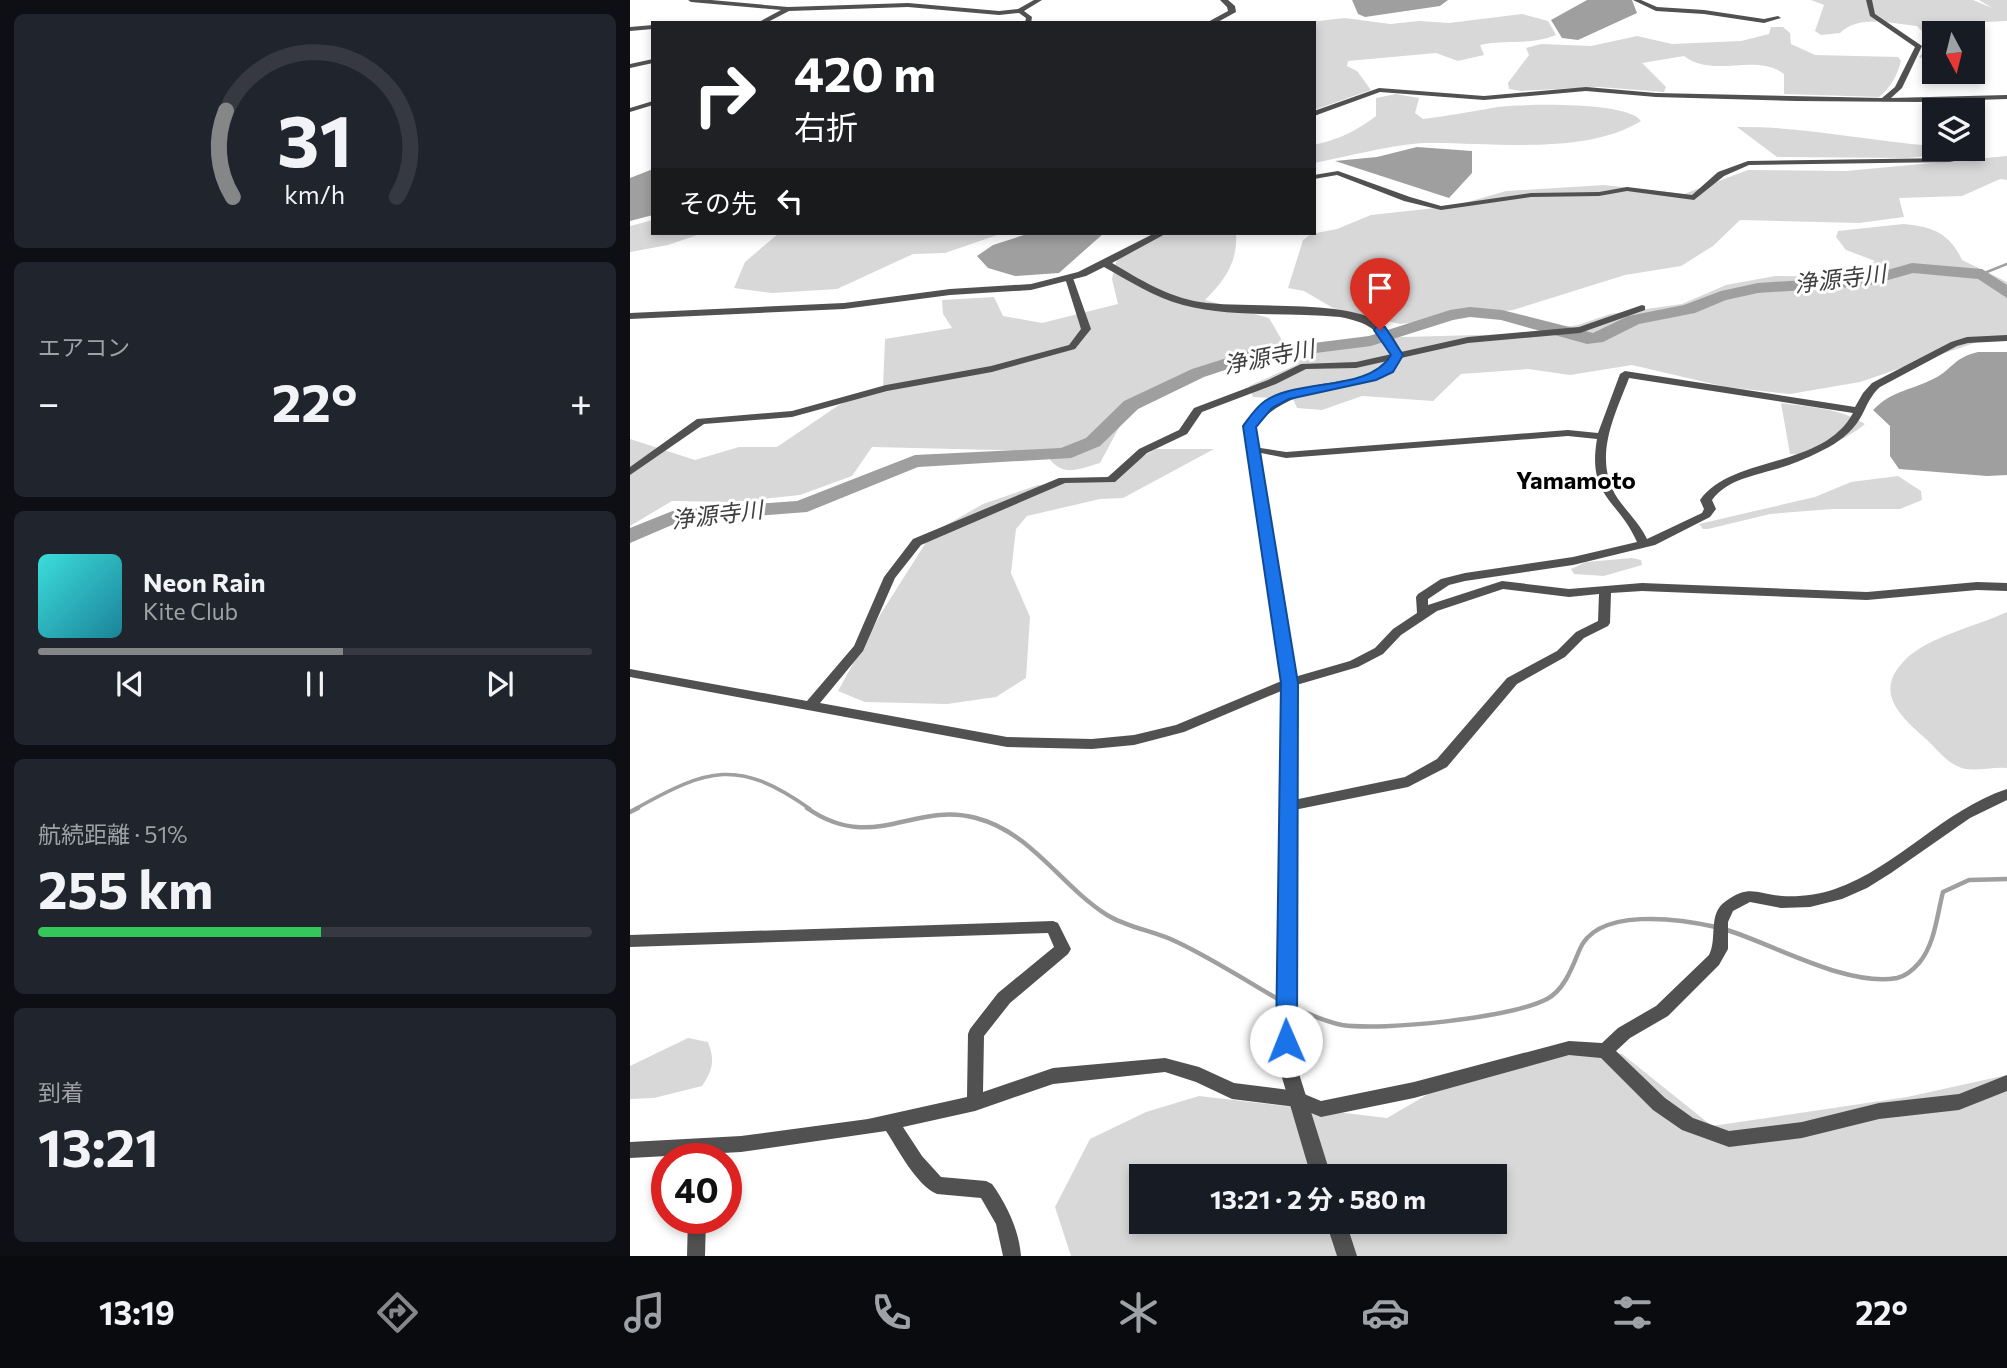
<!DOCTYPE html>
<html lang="ja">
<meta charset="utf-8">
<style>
:root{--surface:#171b24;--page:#20242c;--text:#f1f3f6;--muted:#9ea1a6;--line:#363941;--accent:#858687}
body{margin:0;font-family:Commissioner,"Noto Sans JP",sans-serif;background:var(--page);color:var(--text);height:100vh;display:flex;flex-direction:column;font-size:26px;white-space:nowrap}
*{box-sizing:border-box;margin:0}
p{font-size:23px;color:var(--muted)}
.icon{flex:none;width:38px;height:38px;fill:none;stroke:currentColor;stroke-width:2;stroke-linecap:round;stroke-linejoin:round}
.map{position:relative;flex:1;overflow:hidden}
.details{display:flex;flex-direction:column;gap:14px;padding:14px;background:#0d0f14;width:630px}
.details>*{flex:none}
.hud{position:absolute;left:21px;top:21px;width:665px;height:214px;border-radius:0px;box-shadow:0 4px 10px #0003;background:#202124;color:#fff;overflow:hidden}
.needle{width:46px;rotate:173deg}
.tools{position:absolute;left:1292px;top:21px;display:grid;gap:14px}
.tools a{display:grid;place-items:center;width:63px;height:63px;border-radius:0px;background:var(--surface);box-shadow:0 4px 10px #0003;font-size:35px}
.speed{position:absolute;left:21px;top:1143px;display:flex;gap:14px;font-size:35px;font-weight:700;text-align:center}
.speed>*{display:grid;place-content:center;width:91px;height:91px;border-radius:50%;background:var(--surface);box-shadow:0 4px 10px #0003;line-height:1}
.speed .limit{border:10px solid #d22;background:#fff;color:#111}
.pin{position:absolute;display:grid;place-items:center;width:60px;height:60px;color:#fff;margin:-72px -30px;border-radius:50% 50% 50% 0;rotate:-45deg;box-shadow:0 0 7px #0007}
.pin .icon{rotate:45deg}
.me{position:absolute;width:77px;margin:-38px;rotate:359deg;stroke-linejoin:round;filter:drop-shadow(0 0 5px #0008)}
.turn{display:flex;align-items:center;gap:24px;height:147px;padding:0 28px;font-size:32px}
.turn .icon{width:91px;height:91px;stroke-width:2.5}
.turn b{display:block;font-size:49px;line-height:60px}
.then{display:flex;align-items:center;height:66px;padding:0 28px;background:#0003;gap:14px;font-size:26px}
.big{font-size:52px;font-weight:700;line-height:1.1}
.details .card{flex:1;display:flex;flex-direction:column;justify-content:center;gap:10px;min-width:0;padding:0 24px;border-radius:10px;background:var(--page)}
.details .dial{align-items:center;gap:0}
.dial svg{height:182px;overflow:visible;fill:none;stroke:var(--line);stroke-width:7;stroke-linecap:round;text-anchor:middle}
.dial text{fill:var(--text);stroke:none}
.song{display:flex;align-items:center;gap:21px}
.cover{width:84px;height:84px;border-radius:10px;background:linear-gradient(135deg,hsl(180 70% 55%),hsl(190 70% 35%))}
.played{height:7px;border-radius:4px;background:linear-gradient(90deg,var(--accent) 55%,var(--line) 55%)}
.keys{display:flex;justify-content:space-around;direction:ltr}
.heat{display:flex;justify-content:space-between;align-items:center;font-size:38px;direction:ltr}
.charge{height:10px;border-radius:5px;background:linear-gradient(90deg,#34c759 51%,var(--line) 0)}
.trip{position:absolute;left:499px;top:1164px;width:378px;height:70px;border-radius:0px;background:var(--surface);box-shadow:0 4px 10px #0003;font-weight:700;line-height:70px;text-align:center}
.menu{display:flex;height:112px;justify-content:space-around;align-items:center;background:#090b0e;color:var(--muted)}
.menu .icon{width:49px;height:49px}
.menu .current{color:var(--accent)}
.menu b{font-size:32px;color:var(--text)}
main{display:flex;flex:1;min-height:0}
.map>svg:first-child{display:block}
</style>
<main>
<section class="details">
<div class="card dial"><svg viewBox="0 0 100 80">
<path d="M14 69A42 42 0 1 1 86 69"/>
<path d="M14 69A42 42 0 0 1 11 31" stroke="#858687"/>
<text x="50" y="56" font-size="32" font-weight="700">31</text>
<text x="50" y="72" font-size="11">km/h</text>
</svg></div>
<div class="card"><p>エアコン</p>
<div class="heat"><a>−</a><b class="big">22°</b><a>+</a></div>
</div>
<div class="card">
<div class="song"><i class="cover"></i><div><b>Neon Rain</b><p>Kite Club</p></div></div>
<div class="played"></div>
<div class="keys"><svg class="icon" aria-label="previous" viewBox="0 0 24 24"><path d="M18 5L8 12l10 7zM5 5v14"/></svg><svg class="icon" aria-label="pause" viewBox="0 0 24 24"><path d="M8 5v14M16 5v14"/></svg><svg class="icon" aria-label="next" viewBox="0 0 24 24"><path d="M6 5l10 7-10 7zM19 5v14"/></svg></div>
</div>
<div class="card"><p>航続距離 · 51%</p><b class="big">255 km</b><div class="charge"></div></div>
<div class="card"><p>到着</p><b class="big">13:21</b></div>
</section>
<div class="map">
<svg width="1377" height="1256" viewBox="0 0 1377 1256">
<rect width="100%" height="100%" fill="#fff"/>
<path fill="#d8d8d8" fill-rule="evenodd" d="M1181 0H1343L1362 8 1349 0H1377V21L1335 23 1339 33H1304V62L1289 57 1302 42 1287 26C1262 24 1229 14 1210 33L1191 35 1185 31 1194 5Z
M892 14 918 21 926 35C898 46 878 39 850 45L854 55 828 61 806 53 718 61 717 66 727 71 741 90 684 110V23H670L715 18 760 24 789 21 819 23Z
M1141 27H1153L1160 33 1161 44 1185 55 1268 57 1271 61C1267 76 1261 87 1249 97L1154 94V74C1125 52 1084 79 1054 56L1012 63 1036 87 1034 92 968 87 891 91 879 89 878 83 899 55 896 48 911 44 961 46 1007 36 1042 44 1111 41 1139 34Z
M766 94 789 98 785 113 793 119C818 116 843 111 868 107 893 104 997 101 1011 121 954 156 861 142 795 143 765 144 715 157 684 163V145C709 139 725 132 746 116V98Z
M1107 127C1173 126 1237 141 1304 146V149H1322L1331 153 1278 158 1147 157Z
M1377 156V180L1370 179 1332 196 1269 198 1274 217 1229 223 1110 220 1083 246 1051 266 995 275 883 310 770 324 703 308 674 291 658 288 673 240 681 234 707 229 741 215 824 206 876 191 974 185 1054 194 1118 170 1216 171Z
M23 220V233H73L38 245 0 252V226Z
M1273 224C1301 226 1320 233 1332 260L1377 282V341L1353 340 1230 382 1160 394 1096 387 1002 365 940 375 898 369 831 374 803 401 732 396 692 410 667 408 663 399 623 397 619 386 666 365 677 353 735 338 885 334 948 325 980 314 1052 304 1096 285 1145 276 1211 277 1230 273 1245 261 1216 250 1206 237 1208 231Z
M149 233H373L315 253 283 254 207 289 142 293 104 288 115 262Z
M530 233H606C608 262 595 280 575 300L639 318 653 342 633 365 547 376 500 407 470 463C442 471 432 478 413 451L242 447 222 476 170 495 103 502 42 501 0 526V439L65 460 109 447H147L209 405 253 387 255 339 322 328 313 314 312 300 364 297 373 316 412 323 488 304 482 279 487 259Z
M1151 403C1179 407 1210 408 1235 424 1219 438 1181 456 1160 454Z
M526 449H584L493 498 470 499 397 516 386 529 381 573 400 617 396 678 366 697 317 704 235 702 208 691 250 615 302 533 353 504 408 485 471 480Z
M1268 476 1291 491 1292 500 1270 509H1202L1140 514 1078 529H1073L1069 524 1185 497 1221 482Z
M1002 558 1011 560 1012 565 974 576 944 574 941 569 956 562Z
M1377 612V768C1362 766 1343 773 1329 767 1315 761 1307 749 1296 739 1272 717 1242 693 1275 660 1297 637 1347 626 1377 612Z
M58 1038 78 1042C85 1060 83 1070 72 1086L24 1098 0 1099V1066Z
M939 1049 992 1054 1082 1126 1277 1097 1377 1075V1256H441L425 1207 460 1139 516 1112 569 1096 757 1118 819 1082ZM511 1176H864V1222H511Z"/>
<path fill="#9f9f9f" d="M722 0H818L810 6 735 17 728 14Z
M957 0H1002L1007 13 948 40 932 38 921 20Z
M787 147 842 151V173L819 198 705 161 747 157Z
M23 169V215L0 221V178Z
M400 233H474L429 273 385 276 358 268 347 256 363 245Z
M1348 352H1377V475L1357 476 1269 469 1260 456V426L1243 410C1262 391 1278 391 1301 380 1322 371 1322 358 1348 352Z"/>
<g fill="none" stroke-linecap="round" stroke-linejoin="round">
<path stroke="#9f9f9f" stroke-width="2.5" d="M1352 274 1377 264"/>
<path stroke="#9f9f9f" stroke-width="3.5" d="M5 809C78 768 108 758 180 809"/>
<path stroke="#9f9f9f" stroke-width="4.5" d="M177 808C243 854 284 801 346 818 401 832 431 886 477 915 498 928 525 931 547 942 583 959 618 982 653 1002
M0 812 8 808
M1097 930C1145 945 1217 987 1267 978 1276 976 1283 970 1289 963 1305 944 1307 915 1313 892L1339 880 1377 879
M662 1007C678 1013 695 1022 712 1025 753 1031 880 1018 917 999 934 990 942 968 949 951 966 906 1051 919 1086 927"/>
<path fill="#9f9f9f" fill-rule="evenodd" d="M1282 263 1352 269 1377 285V298L1348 279 1283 273 1237 286 1128 293 1096 300 1065 313 1009 324 973 342 957 344 871 320 840 317 823 320 741 346 622 361 574 377 508 409 470 446 441 458 288 467 177 512 49 522 0 543V528L45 510 167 501 285 455 431 448 456 438 494 401 562 369 619 351 739 336 820 310 840 307 872 310 963 333 998 316 1054 305 1091 291 1128 283 1236 276Z"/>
<path fill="#515151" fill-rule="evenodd" d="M58 0H81L158 7 278 3 369 11 388 9 404 0H412L394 11 402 17 401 23H395L396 18 389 13 369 15 278 7 159 11 136 23H127L151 10 61 2Z
M1003 0H1011L1027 7 1074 10 1134 19 1148 16 1151 18 1134 23 1074 14 1026 11Z
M1236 0H1242L1245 14 1292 46 1272 88 1261 98 1377 95V99L1288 102 1167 101 1026 97 956 91 854 100 750 92 684 116V111L749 88 854 96 956 87 1026 93 1252 98 1265 87 1285 47 1240 16Z
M23 25V29L0 31V27Z
M23 59V63L0 68V64Z
M23 101V105L0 112V108Z
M1343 152 1347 154 1346 156 1320 162 1119 165 1094 176 1064 200 997 191 969 196 901 197 811 210 774 201 707 175 684 179V175L708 171 780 197 811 206 901 193 969 192 997 187 1062 195 1088 172 1118 161 1320 158Z
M439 275 443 278 461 329 445 349 362 372 257 391 162 417 74 424 0 475V467L67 419 162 411 256 385 361 366 439 345 451 329 435 278Z
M1012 305 1015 306V310L950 333 838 343 726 368 676 369 646 384 572 412 557 434 517 453 485 482 435 483 291 545 265 578 233 651 190 703 377 737 462 739 504 735 546 725 654 680 720 661 745 648 763 629 787 613 786 597 788 594 811 579 835 573 943 557 1007 542C988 499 957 497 967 439L938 436 656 458 617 450 616 448 617 446 656 452 938 430 968 433 990 374 995 371 1225 407 1233 393 1242 383 1321 342 1337 337 1377 335V341L1338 343 1327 346 1250 387C1241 395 1237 405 1233 413 1225 429 1213 439 1199 447 1186 454 1173 460 1159 465 1134 474 1098 477 1082 500L1086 509 1080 517 1025 545 943 565 835 581 819 585 798 599V605L872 581 939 589 1012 583 1237 592 1347 582 1377 583V591L1347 590 1237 600 1012 591 981 593 980 623 978 626 954 638 935 657 887 684 817 767 778 787 659 811 654 810 652 806 654 802 775 777 807 759 877 678 927 651 946 632 968 621 969 594 939 597 873 589 807 611 771 635 753 654 728 667 663 686 554 732 504 745 462 749 377 747 0 677V669L177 701 224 646 254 577 283 539 429 478 478 477 509 449 549 430 564 408 638 380 671 364 726 362 838 337 949 327ZM999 378 1223 413C1193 469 1102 455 1070 500L1074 509 1072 513 1017 539C1010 524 998 513 988 499 962 459 984 417 999 378Z
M1377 789V800L1340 818 1261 873 1237 888 1212 899 1180 907 1151 908 1120 902 1103 911 1098 922V949L1089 965 1038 1016 1000 1038 986 1051 1035 1098 1063 1118 1099 1131 1172 1122 1249 1103 1329 1094 1377 1075V1091L1329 1110 1249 1119 1172 1138 1099 1147 1052 1130 1023 1110 971 1058 939 1055 784 1098 691 1117 666 1107 602 1099 566 1082 535 1072 423 1084 345 1111 273 1127 292 1156 311 1177 356 1181 362 1184C377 1205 389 1230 391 1256H373L366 1224 351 1198 307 1194C286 1185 268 1149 256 1131L111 1152 0 1158V1142L111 1136 238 1119 337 1097 338 1034 340 1029 368 993 424 947 418 933 0 947V935L423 921 428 923 441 949 438 954 380 1003 354 1036 353 1092 423 1068 535 1058 569 1067 604 1083 667 1091 691 1101 784 1082 939 1041 972 1043 988 1028 1026 1006 1079 955C1088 938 1077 914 1096 901 1120 884 1126 894 1152 896 1169 897 1188 895 1205 889 1268 867 1313 810 1377 789Z
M58 1218H76L75 1256H57Z"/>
<path fill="#515151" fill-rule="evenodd" d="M590 0H598L605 6 606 12 586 23H576L598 11 597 7Z
M525 233H537L482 263C509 279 538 297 570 302 614 309 718 299 751 323 761 331 767 344 773 354L763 371 754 377C708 391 659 387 626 426L666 683V1064L701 1176H681L648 1064 652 683 614 426C643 388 678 387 722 379 732 377 745 375 753 368 757 365 759 359 761 354 747 328 739 323 710 317 659 312 603 318 553 305 524 297 499 281 474 267L456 276 401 290 320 295 214 309 0 319V313L214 303 320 289 401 284 448 272Z
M696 1222H716L727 1256H707Z"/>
</g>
<path fill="#1a73e8" stroke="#114b97" stroke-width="2" d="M746 327H755L773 355 763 372 746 380 659 399 642 408 626 427 668 683 667 1041 664 1048 656 1050 649 1048 646 1041 651 683 613 426C619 418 626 407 635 401 670 378 739 392 761 355L744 330Z"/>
<g text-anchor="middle" stroke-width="6" stroke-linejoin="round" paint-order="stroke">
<g font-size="23" font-style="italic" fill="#404040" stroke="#fff">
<text transform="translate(1210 279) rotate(-7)" y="8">浄源寺川</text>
<text transform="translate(639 357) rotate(-11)" y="8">浄源寺川</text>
<text transform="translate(87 515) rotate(-7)" y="8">浄源寺川</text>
</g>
<g font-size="24" font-weight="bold" fill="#000" stroke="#fff">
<text x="946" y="489">Yamamoto</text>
</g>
</g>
</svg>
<div class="tools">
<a><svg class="needle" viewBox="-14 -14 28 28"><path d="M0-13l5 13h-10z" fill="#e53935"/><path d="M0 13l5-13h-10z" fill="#9ea1a6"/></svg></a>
<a><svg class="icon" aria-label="layers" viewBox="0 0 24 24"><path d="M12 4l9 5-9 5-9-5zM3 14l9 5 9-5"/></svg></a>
</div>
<div class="speed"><div class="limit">40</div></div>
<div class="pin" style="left:750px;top:330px;background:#d93025"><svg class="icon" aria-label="arrive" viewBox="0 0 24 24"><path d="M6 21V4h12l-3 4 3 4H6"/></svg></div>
<svg class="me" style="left:656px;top:1041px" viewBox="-20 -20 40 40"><circle r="19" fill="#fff"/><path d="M0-13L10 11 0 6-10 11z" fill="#1a73e8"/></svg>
<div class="trip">13:21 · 2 分 · 580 m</div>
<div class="hud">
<div class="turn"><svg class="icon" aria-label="right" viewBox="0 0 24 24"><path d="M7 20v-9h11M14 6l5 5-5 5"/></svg><div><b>420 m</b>右折</div></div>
<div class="then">その先<svg class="icon" aria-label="left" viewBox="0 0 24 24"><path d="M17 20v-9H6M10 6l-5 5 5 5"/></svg></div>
</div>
</div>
</main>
<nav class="menu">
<b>13:19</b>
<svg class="icon current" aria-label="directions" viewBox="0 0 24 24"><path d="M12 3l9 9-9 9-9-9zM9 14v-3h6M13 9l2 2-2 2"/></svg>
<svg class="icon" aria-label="music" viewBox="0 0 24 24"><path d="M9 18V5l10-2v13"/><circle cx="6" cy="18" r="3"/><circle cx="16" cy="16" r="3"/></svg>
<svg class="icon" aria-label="phone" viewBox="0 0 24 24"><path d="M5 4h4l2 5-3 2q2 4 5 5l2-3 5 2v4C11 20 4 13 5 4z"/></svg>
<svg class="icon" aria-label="climate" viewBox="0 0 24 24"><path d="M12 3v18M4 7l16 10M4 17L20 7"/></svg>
<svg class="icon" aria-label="car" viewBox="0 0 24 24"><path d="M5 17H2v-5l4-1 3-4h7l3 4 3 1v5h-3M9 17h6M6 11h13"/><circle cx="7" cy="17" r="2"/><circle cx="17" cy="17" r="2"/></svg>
<svg class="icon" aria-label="filters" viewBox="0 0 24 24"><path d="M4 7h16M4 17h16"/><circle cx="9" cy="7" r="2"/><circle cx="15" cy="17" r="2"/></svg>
<b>22°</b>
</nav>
